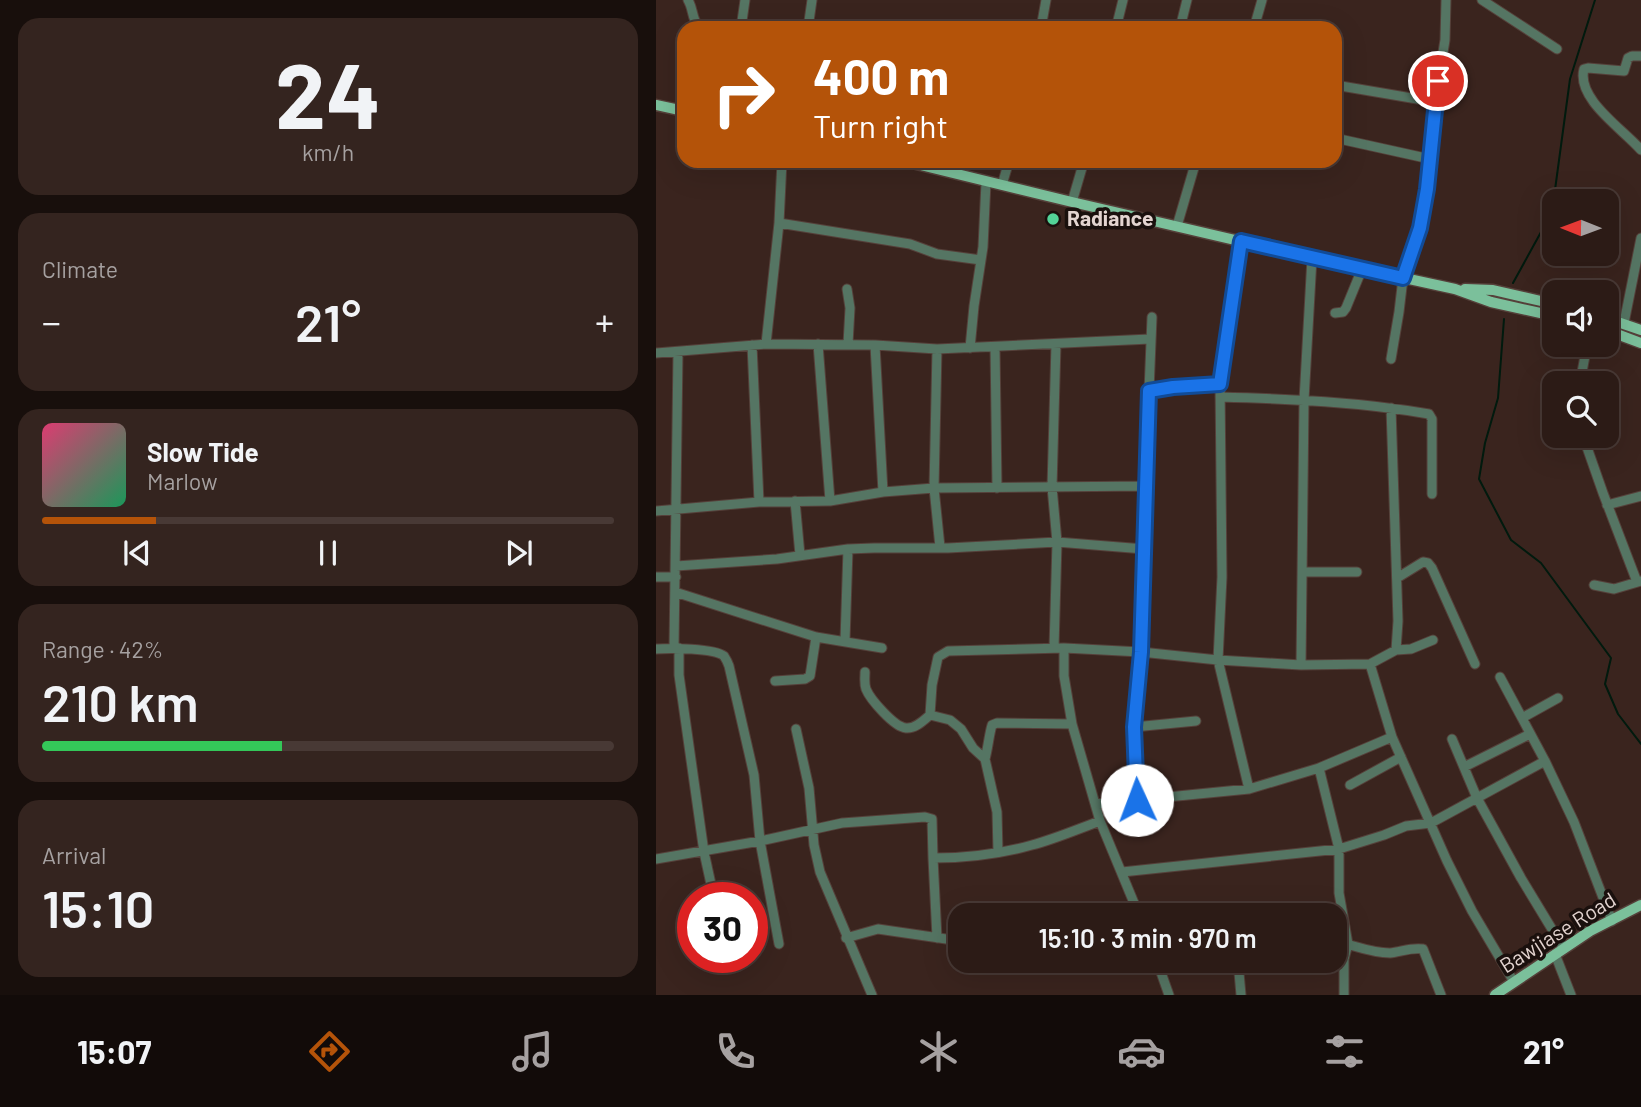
<!DOCTYPE html>
<meta charset="utf-8">
<style>
:root{--surface:#2c1b16;--page:#34241f;--text:#f1f3f6;--muted:#a6a1a1;--line:#483935;--accent:#b45309}
body{margin:0;font-family:Barlow,sans-serif;background:var(--page);color:var(--text);height:100vh;display:flex;flex-direction:column;font-size:26px;white-space:nowrap}
*{box-sizing:border-box;margin:0}
p{font-size:23px;color:var(--muted)}
.icon{flex:none;width:38px;height:38px;fill:none;stroke:currentColor;stroke-width:2;stroke-linecap:round;stroke-linejoin:round}
.map{position:relative;flex:1;overflow:hidden}
.drawer{display:flex;flex-direction:column;gap:18px;padding:18px;background:#180f0c;width:656px}
.drawer>*{flex:none}
.banner{position:absolute;left:21px;top:21px;width:665px;height:147px;border-radius:21px;box-shadow:0 7px 28px #0002,0 0 0 2px var(--line);background:#b45309;color:#fff;overflow:hidden}
.needle{width:46px;rotate:271deg}
.buttons{position:absolute;left:886px;top:189px;display:grid;gap:14px}
.buttons a{display:grid;place-items:center;width:77px;height:77px;border-radius:14px;background:var(--surface);box-shadow:0 7px 28px #0002,0 0 0 2px var(--line);font-size:35px}
.speed{position:absolute;left:21px;top:882px;display:flex;gap:14px;font-size:35px;font-weight:700;text-align:center}
.speed>*{display:grid;place-content:center;width:91px;height:91px;border-radius:50%;background:var(--surface);box-shadow:0 7px 28px #0002,0 0 0 2px var(--line);line-height:1}
.speed .limit{border:10px solid #d22;background:#fff;color:#111}
.pin{position:absolute;display:grid;place-items:center;width:60px;height:60px;color:#fff;margin:-30px;border:4px solid #fff;border-radius:50%;box-shadow:0 2px 7px #0007}
.me{position:absolute;width:77px;margin:-38px;rotate:358deg;stroke-linejoin:round;filter:drop-shadow(0 0 5px #0008)}
.turn{display:flex;align-items:center;gap:24px;height:147px;padding:0 21px;font-size:32px}
.turn .icon{width:91px;height:91px;stroke-width:2.5}
.turn b{display:block;font-size:49px;line-height:60px}
.big{font-size:52px;font-weight:600;line-height:1.1}
.drawer .widget{flex:1;display:flex;flex-direction:column;justify-content:center;gap:10px;min-width:0;padding:0 24px;border-radius:21px;background:var(--page)}
.drawer .dial{align-items:center;gap:0}
.dial b{font-size:91px;line-height:1}
.song{display:flex;align-items:center;gap:21px}
.cover{width:84px;height:84px;border-radius:10px;background:linear-gradient(135deg,hsl(340 70% 55%),hsl(150 70% 35%))}
.played{height:7px;border-radius:4px;background:linear-gradient(90deg,var(--accent) 20%,var(--line) 20%)}
.keys{display:flex;justify-content:space-around;direction:ltr}
.heat{display:flex;justify-content:space-between;align-items:center;font-size:38px;direction:ltr}
.charge{height:10px;border-radius:5px;background:linear-gradient(90deg,#34c759 42%,var(--line) 0)}
.trip{position:absolute;left:292px;top:903px;width:399px;height:70px;border-radius:21px;background:var(--surface);box-shadow:0 7px 28px #0002,0 0 0 2px var(--line);font-weight:600;line-height:70px;text-align:center}
.tabs{display:flex;height:112px;justify-content:space-around;align-items:center;background:#120b09;color:var(--muted)}
.tabs .icon{width:49px;height:49px}
.tabs .active{color:var(--accent)}
.tabs b{font-size:32px;color:var(--text)}
main{display:flex;flex:1;min-height:0}
.map>svg:first-child{display:block}
</style>
<main>
<section class="drawer">
<div class="widget dial"><b>24</b><p>km/h</p></div>
<div class="widget"><p>Climate</p>
<div class="heat"><a>−</a><b class="big">21°</b><a>+</a></div>
</div>
<div class="widget">
<div class="song"><i class="cover"></i><div><b>Slow Tide</b><p>Marlow</p></div></div>
<div class="played"></div>
<div class="keys"><svg class="icon" aria-label="previous" viewBox="0 0 24 24"><path d="M18 5L8 12l10 7zM5 5v14"/></svg><svg class="icon" aria-label="pause" viewBox="0 0 24 24"><path d="M8 5v14M16 5v14"/></svg><svg class="icon" aria-label="next" viewBox="0 0 24 24"><path d="M6 5l10 7-10 7zM19 5v14"/></svg></div>
</div>
<div class="widget"><p>Range · 42%</p><b class="big">210 km</b><div class="charge"></div></div>
<div class="widget"><p>Arrival</p><b class="big">15:10</b></div>
</section>
<div class="map">
<svg width="985" height="995" viewBox="0 0 985 995">
<rect width="100%" height="100%" fill="#3a241e"/>
<g fill="none" stroke-linecap="round" stroke-linejoin="round">
<path stroke="#011a0e" stroke-width="2" d="M857 283 896 212 914 79 939 0
M848 319 842 398 829 443 823 479 855 540 885 563 955 658 949 684 962 714 985 744"/>
<g stroke="#55403a" stroke-width="11">
<path id="minor" d="M32 0C38 10 35 20 45 28
M826 0 901 49
M85 28 89 0
M152 28 156 0
M385 28 390 0
M460 28 467 0
M524 28 531 0
M598 28 606 0
M985 56H976L972 58 968 71 932 68 928 69C920 99 967 129 985 150
M679 85 779 102
M679 138 774 159
M346 185 353 161
M416 202 428 161
M123 223 254 244 281 254 325 260
M521 226 540 161
M585 241 564 385 566 577 562 660 593 789
M191 289 194 308 192 344
M679 313 687 312 690 308 706 269
M968 323 985 238
M110 344 123 223 126 161
M162 344 174 501
M96 345 103 502
M219 345 227 492
M339 347 341 488
M314 348 318 306 327 247 330 182
M281 349 278 488 284 547
M0 353 110 344 219 345 281 349 494 339
M735 359 743 312 747 278 764 228 771 189 779 102 789 40 790 0
M924 383 931 345
M493 391 496 317
M564 397C634 399 704 402 773 414L776 419V494
M927 436 947 493 981 582
M139 501 144 555
M951 505 985 496
M0 511 103 502 174 501 227 492 278 488 490 486
M20 566 121 559 192 549 218 548H292L401 542 488 549
M646 572H701
M0 577H20
M741 578 767 562 772 563 776 568 819 664
M938 585 958 589 985 581
M19 592 160 637 226 648
M189 641 192 549
M18 648 22 352
M23 648V675L48 852 58 898
M398 648 401 542 396 487 400 344
M408 648V676L416 724 444 821 483 915
M0 649C14 648 58 648 68 656 70 659 72 663 73 666L98 775 104 841 123 944
M740 650 755 649 777 640
M714 664 736 737 791 861 816 911 858 982
M645 665 648 400 656 258
M209 672C209 678 208 683 210 689 214 699 238 727 250 728 259 729 267 721 274 715L276 685 282 657 292 651 408 648 485 652 562 660 645 665 714 664 740 650 742 621 735 408
M844 677 866 718
M119 681 149 679 154 676 160 637
M902 698 866 718 889 761 918 822 956 921
M274 715 294 720 305 729 317 748 329 759 341 812 342 852
M478 727 540 721
M140 729 153 788 158 845 164 872 216 995
M796 739 821 798 865 878 908 949
M329 759C332 748 333 735 336 725L341 723 416 724
M808 767 874 734
M663 768 683 849V893L692 944 688 959V995
M694 785 745 757
M481 800 478 727 485 652 491 436 493 391 517 387 564 385
M440 804 593 789 663 768 736 737
M277 858 281 938
M0 859 104 841 186 823 269 817 276 819 277 858C310 858 344 854 376 845 399 839 422 829 444 821
M466 872 683 849 728 835 750 826 775 823 889 761
M462 915 482 910
M190 938 222 929 304 941
M679 941C697 945 715 953 734 953 745 952 755 947 767 949L785 995
M899 954 915 995
M501 961 513 995
M582 961 585 995"/>
</g>
<g stroke="#55403a" stroke-width="13">
<path id="major" d="M0 105 28 111
M248 161 416 202 656 258 799 289 835 302 898 316
M809 289 837 290 898 304
M950 318 985 330
M950 330 985 343
M839 995 934 931 985 905"/>
</g>
<use href="#minor" stroke="#557563" stroke-width="9"/>
<use href="#major" stroke="#7bc09b" stroke-width="10"/>
</g>
<g fill="none" stroke-linecap="round" stroke-linejoin="round">
<g stroke="#114b97" stroke-width="18">
<path id="route" d="M481 800 478 727 485 652 493 391 517 387 564 384 585 241 747 278 764 228 771 189 782 81"/>
</g>
<use href="#route" stroke="#1a73e8" stroke-width="12"/>
</g>
<circle fill="#53d397" stroke="#1a100d" stroke-width="2.5" cx="397" cy="219" r="7"/>
<g text-anchor="middle" stroke-width="7" stroke-linejoin="round" paint-order="stroke">
<g font-size="21" font-weight="bold" fill="#e3d4d0" stroke="#1a100d" text-anchor="start">
<text x="411" y="226">Radiance</text>
</g>
<g font-size="21" fill="#e3d4d0" stroke="#1a100d">
<text transform="translate(902 933) rotate(-32)" y="7">Bawjiase Road</text>
</g>
</g>
</svg>
<div class="buttons">
<a><svg class="needle" viewBox="-14 -14 28 28"><path d="M0-13l5 13h-10z" fill="#e53935"/><path d="M0 13l5-13h-10z" fill="#a6a1a1"/></svg></a>
<a><svg class="icon" aria-label="sound" viewBox="0 0 24 24"><path d="M4 9h4l5-4v14l-5-4H4zM17 9q2 3 0 6"/></svg></a>
<a><svg class="icon" aria-label="search" viewBox="0 0 24 24"><circle cx="10" cy="10" r="6"/><path d="M15 15l6 6"/></svg></a>
</div>
<div class="speed"><div class="limit">30</div></div>
<div class="pin" style="left:782px;top:81px;background:#d93025"><svg class="icon" aria-label="arrive" viewBox="0 0 24 24"><path d="M6 21V4h12l-3 4 3 4H6"/></svg></div>
<svg class="me" style="left:481px;top:800px" viewBox="-20 -20 40 40"><circle r="19" fill="#fff"/><path d="M0-13L10 11 0 6-10 11z" fill="#1a73e8"/></svg>
<div class="trip">15:10 · 3 min · 970 m</div>
<div class="banner">
<div class="turn"><svg class="icon" aria-label="right" viewBox="0 0 24 24"><path d="M7 20v-9h11M14 6l5 5-5 5"/></svg><div><b>400 m</b>Turn right</div></div>
</div>
</div>
</main>
<nav class="tabs">
<b>15:07</b>
<svg class="icon active" aria-label="directions" viewBox="0 0 24 24"><path d="M12 3l9 9-9 9-9-9zM9 14v-3h6M13 9l2 2-2 2"/></svg>
<svg class="icon" aria-label="music" viewBox="0 0 24 24"><path d="M9 18V5l10-2v13"/><circle cx="6" cy="18" r="3"/><circle cx="16" cy="16" r="3"/></svg>
<svg class="icon" aria-label="phone" viewBox="0 0 24 24"><path d="M5 4h4l2 5-3 2q2 4 5 5l2-3 5 2v4C11 20 4 13 5 4z"/></svg>
<svg class="icon" aria-label="climate" viewBox="0 0 24 24"><path d="M12 3v18M4 7l16 10M4 17L20 7"/></svg>
<svg class="icon" aria-label="car" viewBox="0 0 24 24"><path d="M5 17H2v-5l4-1 3-4h7l3 4 3 1v5h-3M9 17h6M6 11h13"/><circle cx="7" cy="17" r="2"/><circle cx="17" cy="17" r="2"/></svg>
<svg class="icon" aria-label="filters" viewBox="0 0 24 24"><path d="M4 7h16M4 17h16"/><circle cx="9" cy="7" r="2"/><circle cx="15" cy="17" r="2"/></svg>
<b>21°</b>
</nav>
